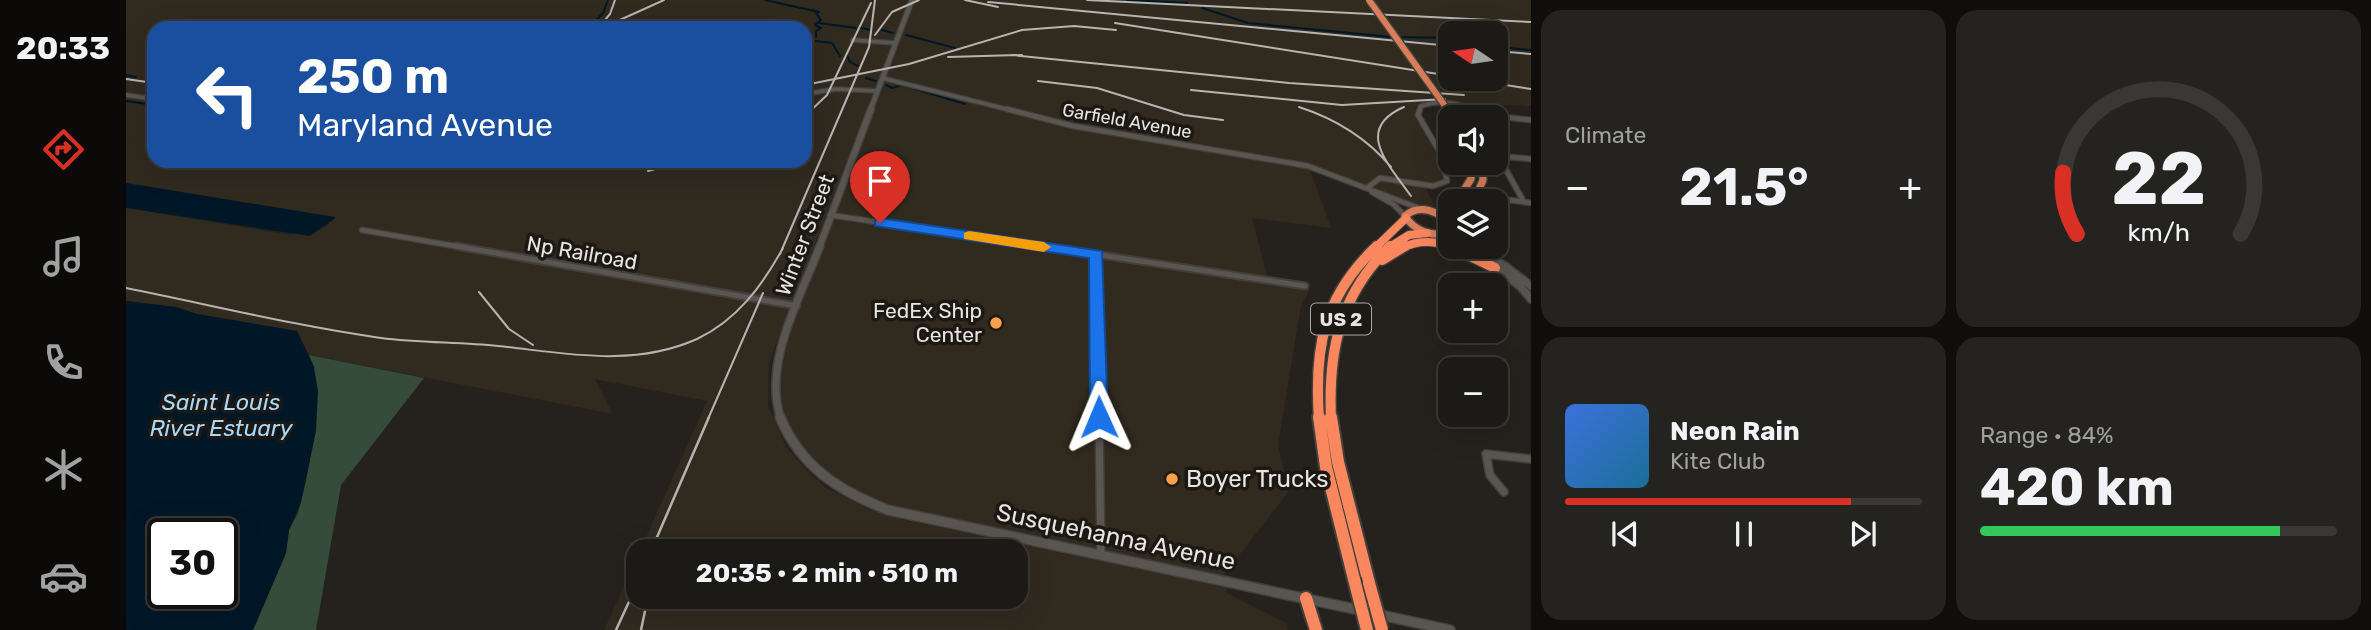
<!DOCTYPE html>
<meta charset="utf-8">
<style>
:root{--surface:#1c1a16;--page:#25231f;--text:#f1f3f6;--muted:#a0a1a1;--line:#3a3835;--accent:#d93025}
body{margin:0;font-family:Rubik,sans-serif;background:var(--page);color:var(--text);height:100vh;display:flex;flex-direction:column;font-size:26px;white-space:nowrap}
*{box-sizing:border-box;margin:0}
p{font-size:23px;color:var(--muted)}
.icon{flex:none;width:38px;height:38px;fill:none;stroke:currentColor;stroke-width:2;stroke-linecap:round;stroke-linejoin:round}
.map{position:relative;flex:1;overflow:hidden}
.panel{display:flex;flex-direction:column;gap:10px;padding:10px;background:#0f0e0c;width:840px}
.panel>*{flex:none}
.top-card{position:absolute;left:21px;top:21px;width:665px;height:147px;border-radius:21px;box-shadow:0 7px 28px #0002,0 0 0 2px var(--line);background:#1a4fa0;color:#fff;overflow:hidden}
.needle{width:46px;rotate:283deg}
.tools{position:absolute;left:1312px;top:21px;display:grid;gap:14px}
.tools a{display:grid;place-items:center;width:70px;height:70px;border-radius:14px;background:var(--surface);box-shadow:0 7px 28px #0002,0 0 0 2px var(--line);font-size:35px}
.speed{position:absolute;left:21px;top:518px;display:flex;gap:14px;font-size:35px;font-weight:700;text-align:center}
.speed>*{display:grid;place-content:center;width:91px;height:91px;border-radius:50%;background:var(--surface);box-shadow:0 7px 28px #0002,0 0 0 2px var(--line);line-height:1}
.speed .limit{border:4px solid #111;border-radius:10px;background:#fff;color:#111}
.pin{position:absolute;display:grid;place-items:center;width:60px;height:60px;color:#fff;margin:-72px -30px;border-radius:50% 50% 50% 0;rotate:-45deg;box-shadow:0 0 7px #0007}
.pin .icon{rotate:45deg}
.me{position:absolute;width:77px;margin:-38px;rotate:359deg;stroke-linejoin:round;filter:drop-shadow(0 0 5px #0008)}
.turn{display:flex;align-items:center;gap:24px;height:147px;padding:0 35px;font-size:32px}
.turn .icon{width:91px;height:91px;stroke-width:2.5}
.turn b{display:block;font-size:49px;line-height:60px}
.big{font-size:52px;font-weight:700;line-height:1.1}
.panel .tile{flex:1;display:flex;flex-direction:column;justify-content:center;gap:10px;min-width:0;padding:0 24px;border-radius:21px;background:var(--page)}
.panel .dial{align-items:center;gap:0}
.dial svg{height:182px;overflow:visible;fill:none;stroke:var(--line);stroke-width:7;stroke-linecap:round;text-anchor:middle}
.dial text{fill:var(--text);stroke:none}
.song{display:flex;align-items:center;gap:21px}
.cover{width:84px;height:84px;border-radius:10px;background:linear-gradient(135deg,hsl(220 70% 55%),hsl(200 70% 35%))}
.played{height:7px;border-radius:4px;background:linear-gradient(90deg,var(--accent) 80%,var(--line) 80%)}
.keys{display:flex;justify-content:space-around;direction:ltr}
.heat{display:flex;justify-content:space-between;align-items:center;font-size:38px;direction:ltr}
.charge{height:10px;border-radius:5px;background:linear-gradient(90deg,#34c759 84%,var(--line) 0)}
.panel .tiles{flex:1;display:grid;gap:10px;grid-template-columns:repeat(2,1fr)}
.trip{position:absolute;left:500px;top:539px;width:402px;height:70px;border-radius:21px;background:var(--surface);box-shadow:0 7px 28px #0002,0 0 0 2px var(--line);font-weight:700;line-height:70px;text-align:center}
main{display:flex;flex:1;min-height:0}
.tabs{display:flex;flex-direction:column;width:126px;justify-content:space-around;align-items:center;background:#0b0a09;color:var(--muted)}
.tabs .icon{width:49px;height:49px}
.tabs .on{color:var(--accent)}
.tabs b{font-size:32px;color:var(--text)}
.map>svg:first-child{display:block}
</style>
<main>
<nav class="tabs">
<b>20:33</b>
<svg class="icon on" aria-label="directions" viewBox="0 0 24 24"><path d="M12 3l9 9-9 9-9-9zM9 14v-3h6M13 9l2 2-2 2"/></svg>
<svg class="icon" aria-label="music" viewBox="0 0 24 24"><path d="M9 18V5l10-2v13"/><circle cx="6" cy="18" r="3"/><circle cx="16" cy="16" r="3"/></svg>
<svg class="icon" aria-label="phone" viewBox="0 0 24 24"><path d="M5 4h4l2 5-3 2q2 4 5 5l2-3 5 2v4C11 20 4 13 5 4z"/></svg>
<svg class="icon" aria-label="climate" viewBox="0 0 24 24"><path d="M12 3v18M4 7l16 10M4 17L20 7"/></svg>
<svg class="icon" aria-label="car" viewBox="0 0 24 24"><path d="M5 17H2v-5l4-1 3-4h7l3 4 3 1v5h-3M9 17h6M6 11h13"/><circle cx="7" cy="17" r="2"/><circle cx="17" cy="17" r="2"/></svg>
</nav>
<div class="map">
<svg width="1405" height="630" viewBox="0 0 1405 630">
<rect width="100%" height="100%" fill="#25221d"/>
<path fill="#302a1f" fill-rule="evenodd" d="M0 0H783L643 363 642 406 660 447 682 472 702 489 742 509 774 519 1100 588 1101 593 1160 623 1162 630H478L513 553V597H891V551H514L581 401 469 379 487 414 183 355 171 331 71 314 50 307 0 301V208L165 235 199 227 209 218 0 183ZM28 28H679V161H28Z
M788 0H1405V106L1307 102 1293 104 1289 108 1317 171V178L1314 182 1298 183 1310 209 1290 205 1182 164 1205 228 1126 218 1143 283 1184 289 1175 306 1152 445 1163 491 1097 576 763 505 732 493 701 474 676 450 660 421 653 395V367L661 342ZM1325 33H1370V79H1325Z"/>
<path fill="#364c3a" d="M183 355 298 378 215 485 190 630H127L160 553 163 530 172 513 180 481 187 442 188 367Z"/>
<path fill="#001727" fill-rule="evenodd" d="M0 183 209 217V218L184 236 2 208H0Z
M0 301 50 307 71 314 171 331 188 367 192 391 190 431 175 502 163 530 160 553 127 630H0ZM37 534H96V593H37Z"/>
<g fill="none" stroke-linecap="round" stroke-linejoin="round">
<path stroke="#001727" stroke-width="2" d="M639 0 693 12 690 13 695 20 689 25 695 28 690 31V37
M1002 0 1061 3
M1076 8 1122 23 1266 37
M693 23 730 28
M463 28 477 13 482 0
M735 28 745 30
M756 30 767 33
M780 35 829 48
M1271 37 1323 38
M690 41 706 43 714 56
M1370 47 1405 50
M722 57 724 62 732 66
M0 75 10 77
M740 78 750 81
M22 79H28
M760 85 766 88 776 85 839 104
M0 101 28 105"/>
<g stroke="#42403c" stroke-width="6">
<path id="minor-far3" d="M727 40 769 43
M756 78 888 111
M679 94 710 89 751 91
M0 95 28 99
M1293 111 1295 106C1312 100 1331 101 1347 111"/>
</g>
<g stroke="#42403c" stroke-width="7">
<path id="minor-far2" d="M881 109 947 126 1182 166 1295 209
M1344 109 1352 117
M1350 114 1405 120
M1370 152 1398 202
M1372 156 1405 159
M1241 188 1254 178 1307 186 1321 181 1316 156 1292 115 1294 109
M1246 192 1267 204 1279 216
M1376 199 1405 203
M704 215 926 248
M236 230 340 248"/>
</g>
<g stroke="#42403c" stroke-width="9">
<path id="minor-far1" d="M330 246 671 306
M915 246 1179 286
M970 255 973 419"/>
</g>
<g stroke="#42403c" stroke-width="10">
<path id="minor" d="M973 417 975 555
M1378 492 1364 475 1360 454 1405 459"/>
</g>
<g stroke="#42403c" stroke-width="7">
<path id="tertiary-far3" d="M744 111 786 0"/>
</g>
<g stroke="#42403c" stroke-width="9">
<path id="tertiary-far2" d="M1343 247 1345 248
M693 248 745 109"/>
</g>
<g stroke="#42403c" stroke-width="10">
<path id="tertiary-far1" d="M1343 247 1379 266 1405 286
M1366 265 1395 287 1405 299
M655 419C636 364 674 298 694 246"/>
</g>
<g stroke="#42403c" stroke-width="12">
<path id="tertiary" d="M654 417C675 467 713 491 762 510L1238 611
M1250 614 1324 630"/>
</g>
<g stroke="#42403c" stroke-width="10">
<path id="trunk" d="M1322 110 1326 117
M1331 201 1345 179 1347 163
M1348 201 1357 180 1356 163
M1349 201 1376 199
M1325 223C1312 212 1294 203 1279 216 1289 232 1307 237 1325 233"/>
</g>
<g stroke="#42403c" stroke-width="10">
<path id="motorway-far2" d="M1249 248 1280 218
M1262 248 1283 235 1301 233
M1276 248C1294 239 1310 241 1328 248"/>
</g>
<g stroke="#42403c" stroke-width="13">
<path id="motorway-far1" d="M1324 246 1369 268
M1256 260 1279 246
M1193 419C1188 348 1197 297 1251 246
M1205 419C1202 351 1213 296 1264 246"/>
</g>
<g stroke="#42403c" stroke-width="16">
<path id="motorway" d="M1193 417 1200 467 1228 579
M1205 417 1212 462 1243 583
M1180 598 1190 630"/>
</g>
<use href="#minor-far3" stroke="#595650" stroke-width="3.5"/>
<use href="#minor-far2" stroke="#595650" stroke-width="4.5"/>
<use href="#minor-far1" stroke="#595650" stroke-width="5"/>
<use href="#minor" stroke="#595650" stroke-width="7"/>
<use href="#tertiary-far3" stroke="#595650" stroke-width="4.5"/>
<use href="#tertiary-far2" stroke="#595650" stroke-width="6"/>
<use href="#tertiary-far1" stroke="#595650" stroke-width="7"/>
<use href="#tertiary" stroke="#595650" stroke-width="9"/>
<use href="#trunk" stroke="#da7d5b" stroke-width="7"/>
<use href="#motorway-far2" stroke="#fb875e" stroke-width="8"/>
<use href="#motorway-far1" stroke="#fb875e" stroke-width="10"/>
<use href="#motorway" stroke="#fb875e" stroke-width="12"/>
<path stroke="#b6b4b0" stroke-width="2" d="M839 0 872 7
M961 0 1405 22
M862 2 1325 46
M989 23 1325 76
M474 26 484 14 489 0
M476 28 538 0
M749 35 766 12 793 0
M1370 51 1405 54
M886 55 1163 83 1338 95
M822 57 896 55
M0 79 28 83
M1342 79 1405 89
M912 81 971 88 1058 115 1097 120
M679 85 783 64 896 30 948 26 990 30
M1065 90 1216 105 1319 99
M1173 107C1210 119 1240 137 1265 167
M1278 107C1227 129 1263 165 1285 196
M679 116 701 95 745 3
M522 171 558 161
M654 254 743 47 749 0
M0 288C85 305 170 326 255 338 294 343 333 342 372 346 439 353 506 368 571 339 611 320 636 286 657 248
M353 292 383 329 407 345
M582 419 637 293"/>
<path stroke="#b6b4b0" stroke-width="2.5" d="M525 551 583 417
M490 630 513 580
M515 630 522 597"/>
<g stroke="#42403c" stroke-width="9" stroke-linecap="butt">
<path id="trunk-bridge" d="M1243 0 1322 110"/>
</g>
<g stroke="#42403c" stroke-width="16" stroke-linecap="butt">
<path id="motorway-bridge" d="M1228 579 1241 630
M1243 583 1256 630"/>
</g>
<use href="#trunk-bridge" stroke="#da7d5b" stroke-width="6"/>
<use href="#motorway-bridge" stroke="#fb875e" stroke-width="12"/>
</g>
<path fill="#1a73e8" stroke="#114b97" stroke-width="2" d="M754 218 976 251 982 417 979 422 973 424 966 422 964 417 963 258 749 226V220Z"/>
<path fill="#f59e0b" d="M843 231 918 242 925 247 918 252 838 239V233Z"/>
<g fill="#f9a04c" stroke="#1c1914" stroke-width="2.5">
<circle cx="870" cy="323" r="7"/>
<circle cx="1046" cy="479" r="7"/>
</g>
<g text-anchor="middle" stroke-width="7" stroke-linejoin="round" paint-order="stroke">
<g font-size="18" fill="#e7e5e2" stroke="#1c1914">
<text transform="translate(1001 121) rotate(10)" y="6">Garfield Avenue</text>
</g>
<rect fill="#1c1914" stroke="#aaa8a4" stroke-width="2" x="1185" y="303.5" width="60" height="31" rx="5"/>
<g font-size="19" font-weight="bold" fill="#e7e5e2">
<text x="1215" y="326">US 2</text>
</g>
<g font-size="21" fill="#e7e5e2" stroke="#1c1914">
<text transform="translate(679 235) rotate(-69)" y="7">Winter Street</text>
<text transform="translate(456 253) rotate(10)" y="7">Np Railroad</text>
</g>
<g font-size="21" fill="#e7e5e2" stroke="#1c1914" text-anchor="end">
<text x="856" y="318">FedEx Ship<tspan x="856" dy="24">Center</tspan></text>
</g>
<g font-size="23" font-style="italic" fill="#a8d9fb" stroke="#1c1914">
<text x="95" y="410">Saint Louis<tspan x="95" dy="26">River Estuary</tspan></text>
</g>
<g font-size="24" fill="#e7e5e2" stroke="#1c1914" text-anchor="start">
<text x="1060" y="487">Boyer Trucks</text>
</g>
<g font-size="24" fill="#e7e5e2" stroke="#1c1914">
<text transform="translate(990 537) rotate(12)" y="8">Susquehanna Avenue</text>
</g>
</g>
</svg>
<div class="tools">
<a><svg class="needle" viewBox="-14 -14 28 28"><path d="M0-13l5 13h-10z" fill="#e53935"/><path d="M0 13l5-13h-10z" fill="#a0a1a1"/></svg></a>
<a><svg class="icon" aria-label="sound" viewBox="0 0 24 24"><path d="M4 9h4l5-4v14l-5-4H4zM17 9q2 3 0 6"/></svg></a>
<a><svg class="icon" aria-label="layers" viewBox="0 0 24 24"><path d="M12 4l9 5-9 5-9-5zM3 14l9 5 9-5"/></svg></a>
<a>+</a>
<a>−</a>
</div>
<div class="speed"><div class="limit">30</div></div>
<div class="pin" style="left:754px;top:223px;background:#d93025"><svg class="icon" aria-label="arrive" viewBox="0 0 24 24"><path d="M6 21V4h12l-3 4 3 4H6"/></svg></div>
<svg class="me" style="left:973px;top:417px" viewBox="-20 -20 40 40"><path d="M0-17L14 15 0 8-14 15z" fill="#1a73e8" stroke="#fff" stroke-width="4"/></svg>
<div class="trip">20:35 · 2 min · 510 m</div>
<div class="top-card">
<div class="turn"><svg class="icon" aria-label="left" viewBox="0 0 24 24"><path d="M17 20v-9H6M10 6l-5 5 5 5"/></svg><div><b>250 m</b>Maryland Avenue</div></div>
</div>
</div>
<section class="panel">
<div class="tiles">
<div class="tile"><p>Climate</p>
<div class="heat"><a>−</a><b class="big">21.5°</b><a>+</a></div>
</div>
<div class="tile dial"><svg viewBox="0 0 100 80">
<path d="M14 69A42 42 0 1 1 86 69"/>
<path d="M14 69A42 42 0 0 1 8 42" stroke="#d93025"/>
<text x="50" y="56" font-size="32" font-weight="700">22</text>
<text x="50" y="72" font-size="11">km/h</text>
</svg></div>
<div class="tile">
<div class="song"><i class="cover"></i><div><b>Neon Rain</b><p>Kite Club</p></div></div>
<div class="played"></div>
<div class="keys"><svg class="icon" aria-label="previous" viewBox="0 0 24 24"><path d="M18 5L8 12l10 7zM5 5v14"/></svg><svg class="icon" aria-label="pause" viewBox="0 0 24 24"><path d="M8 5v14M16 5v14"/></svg><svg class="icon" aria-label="next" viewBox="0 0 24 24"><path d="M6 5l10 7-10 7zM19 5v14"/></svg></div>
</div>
<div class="tile"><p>Range · 84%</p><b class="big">420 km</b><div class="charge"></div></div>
</div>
</section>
</main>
